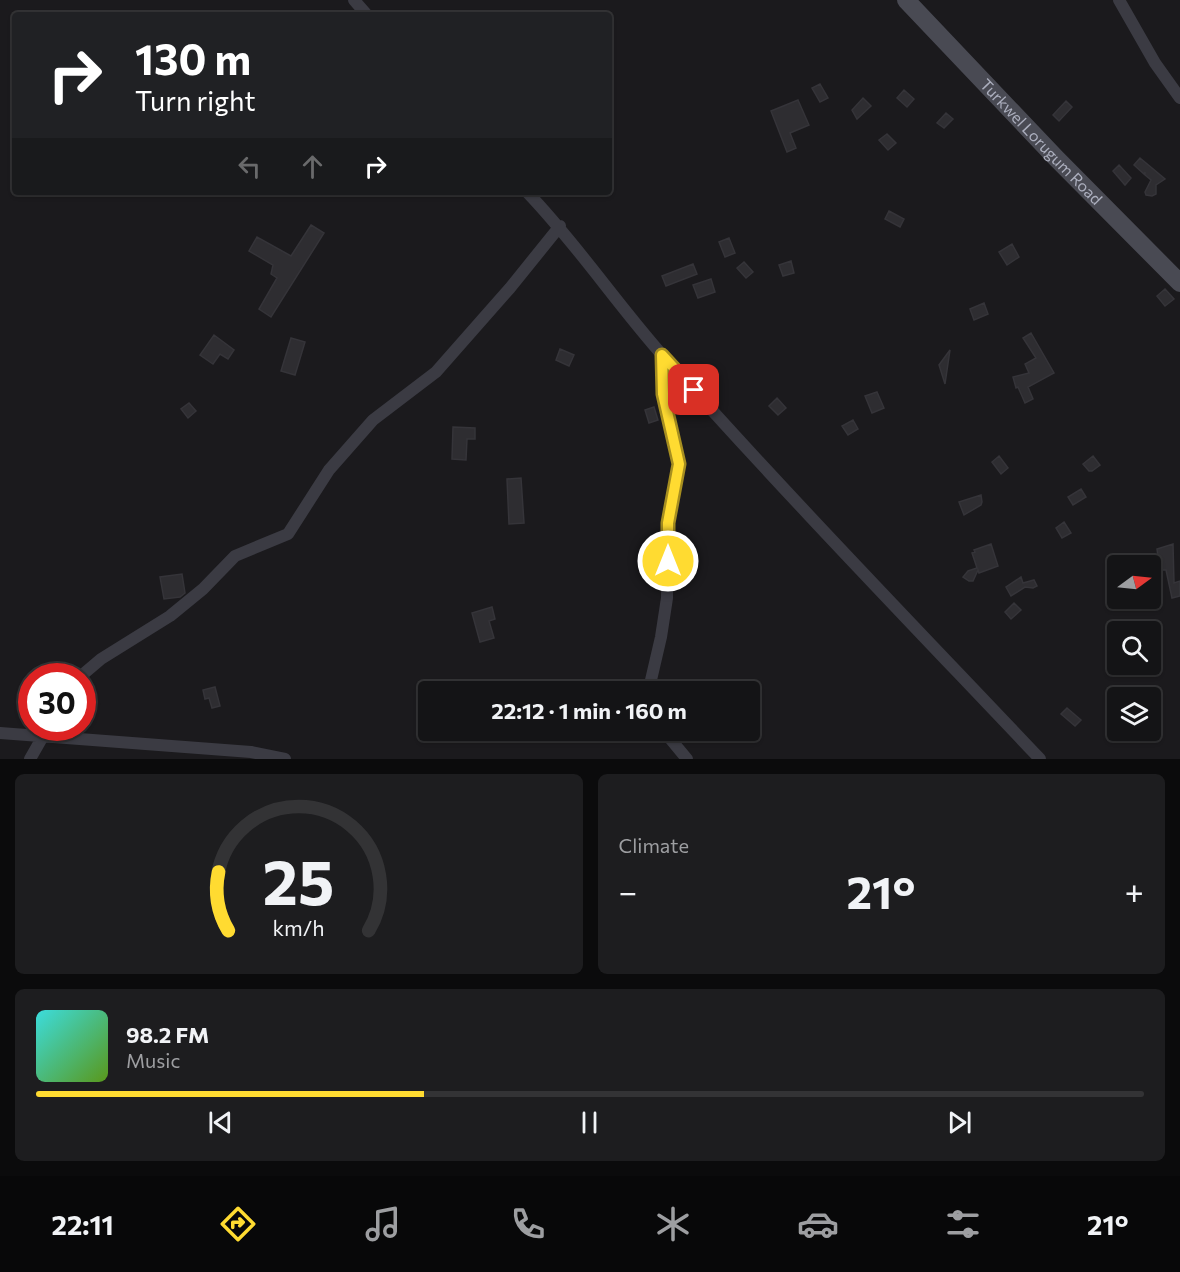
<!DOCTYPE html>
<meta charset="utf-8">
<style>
:root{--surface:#141416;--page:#1d1d1f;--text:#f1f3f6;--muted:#9d9ea1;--line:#333335;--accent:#ffdb31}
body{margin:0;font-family:Commissioner,sans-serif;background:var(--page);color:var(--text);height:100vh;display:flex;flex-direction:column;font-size:22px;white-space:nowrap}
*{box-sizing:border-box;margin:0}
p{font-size:20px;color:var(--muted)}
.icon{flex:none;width:33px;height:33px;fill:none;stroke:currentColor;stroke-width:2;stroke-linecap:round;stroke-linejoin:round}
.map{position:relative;height:759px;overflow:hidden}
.panel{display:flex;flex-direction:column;gap:15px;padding:15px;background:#0b0b0c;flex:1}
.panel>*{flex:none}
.guide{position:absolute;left:12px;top:12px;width:600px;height:183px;border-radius:6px;box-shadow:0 2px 4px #0004,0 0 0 2px var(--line);background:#202124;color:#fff;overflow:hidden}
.needle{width:39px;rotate:75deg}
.buttons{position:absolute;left:1107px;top:555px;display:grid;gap:12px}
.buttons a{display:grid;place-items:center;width:54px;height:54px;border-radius:6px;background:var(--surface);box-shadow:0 2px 4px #0004,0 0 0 2px var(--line);font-size:30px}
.speed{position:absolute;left:18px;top:663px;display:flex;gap:12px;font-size:30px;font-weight:700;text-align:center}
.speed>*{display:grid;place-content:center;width:78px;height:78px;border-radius:50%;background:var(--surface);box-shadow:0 2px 4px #0004,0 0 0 2px var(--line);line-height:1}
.speed .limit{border:9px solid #d22;background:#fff;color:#111}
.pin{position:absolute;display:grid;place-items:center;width:51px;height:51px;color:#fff;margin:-26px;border-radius:12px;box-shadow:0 3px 9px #0006}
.me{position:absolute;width:66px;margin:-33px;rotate:0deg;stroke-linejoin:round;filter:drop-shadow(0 0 4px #0008)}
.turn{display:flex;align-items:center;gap:21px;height:126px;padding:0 24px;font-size:27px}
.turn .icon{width:78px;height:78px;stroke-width:2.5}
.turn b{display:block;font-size:42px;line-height:51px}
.lanes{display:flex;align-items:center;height:57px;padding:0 24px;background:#0003;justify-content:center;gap:30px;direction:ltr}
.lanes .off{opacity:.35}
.big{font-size:45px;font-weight:700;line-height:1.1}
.panel .tile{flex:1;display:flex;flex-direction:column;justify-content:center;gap:9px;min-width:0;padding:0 21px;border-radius:9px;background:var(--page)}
.panel .dial{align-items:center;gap:0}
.dial svg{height:156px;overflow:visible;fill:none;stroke:var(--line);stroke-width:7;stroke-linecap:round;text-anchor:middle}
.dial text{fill:var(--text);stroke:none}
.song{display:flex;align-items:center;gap:18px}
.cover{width:72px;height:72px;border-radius:9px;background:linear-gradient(135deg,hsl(180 70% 55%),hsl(90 70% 35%))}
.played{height:6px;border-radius:3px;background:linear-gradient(90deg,var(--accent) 35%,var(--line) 35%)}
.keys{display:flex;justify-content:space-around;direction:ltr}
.heat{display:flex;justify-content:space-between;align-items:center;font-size:33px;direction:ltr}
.panel .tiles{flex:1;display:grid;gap:15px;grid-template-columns:1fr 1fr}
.tile:last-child{grid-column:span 2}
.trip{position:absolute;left:418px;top:681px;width:342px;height:60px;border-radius:6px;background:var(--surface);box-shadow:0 2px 4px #0004,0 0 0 2px var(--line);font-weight:700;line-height:60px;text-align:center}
.menu{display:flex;height:96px;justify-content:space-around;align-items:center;background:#080809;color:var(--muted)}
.menu .icon{width:42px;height:42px}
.menu .active{color:var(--accent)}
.menu b{font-size:27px;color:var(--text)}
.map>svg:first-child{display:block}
</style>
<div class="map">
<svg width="1180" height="759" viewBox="0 0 1180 759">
<rect width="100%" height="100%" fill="#1b1a1d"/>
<path fill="#2e2d31" stroke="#353439" stroke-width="1.5" d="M820 84 828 98 820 102 812 88Z
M904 90 914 99 907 107 897 98Z
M863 98 871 106 857 119 852 110Z
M798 100 809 125 790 133 796 148 787 152 771 111Z
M1066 101 1072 107 1059 121 1053 115Z
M946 113 953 119 944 128 937 123Z
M887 134 896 143 888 150 879 140Z
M1140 158 1165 179 1156 185V194L1152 196 1146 195 1145 192 1151 180 1145 175V172L1144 174 1134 165Z
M1119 165 1131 178 1125 185 1113 171Z
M889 211 904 219 900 227 885 219Z
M311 225 324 233 271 317 259 309 277 278 271 274 273 265 249 251 257 237 291 256Z
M729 238 735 253 725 257 719 242Z
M1012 244 1019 257 1007 265 999 252Z
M791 261 794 273 783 276 779 265Z
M744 262 753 272 746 278 737 268Z
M693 264 697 274 666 286 662 276Z
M711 279 715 292 698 298 693 285Z
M1165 289 1174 299 1165 306 1157 296Z
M984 303 988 314 974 320 970 309Z
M1031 333 1054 373 1028 387 1033 399 1025 403 1018 387 1016 388 1013 377 1029 373 1025 364 1036 358 1023 338Z
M214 335 234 350 228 359 220 354 213 364 200 355Z
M291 338 305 342 295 375 281 371Z
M560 349 574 355 569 366 556 360Z
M950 350 945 384 939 365Z
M877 392 884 408 872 413 865 396Z
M777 398 786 408 778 415 769 406Z
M189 403 196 411 188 418 181 409Z
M654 407 658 420 649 423 645 410Z
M853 420 858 429 848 435 842 426Z
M453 427 475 428V439H467L466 460 452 459Z
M999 456 1008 468 1001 474 992 462Z
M1093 456 1100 465 1092 471H1089L1083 464Z
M521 478 524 523 509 524 507 479Z
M1081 489 1086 497 1073 505 1068 497Z
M981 495 982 502 981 505 964 515 959 502Z
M1064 522 1071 533 1062 538 1056 528Z
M991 544 998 566 979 573 978 570 973 581H969L963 577 968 571 977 568 972 553 975 552 974 550Z
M1173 544 1174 583 1180 581V596L1172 598 1166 570H1160L1157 549Z
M182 574 185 593 180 597 164 599 160 577Z
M1021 577 1023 583 1034 580 1037 586 1033 588 1025 587 1011 596 1006 587Z
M1014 603 1021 610 1011 619 1005 612Z
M492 607 495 619 489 621 494 638 480 642 472 613Z
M215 687 220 706 212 708 209 698 205 699 203 690Z
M1067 708 1081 720 1075 726 1061 714Z"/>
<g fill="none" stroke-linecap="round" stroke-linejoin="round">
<path stroke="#3b3b43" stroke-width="12" d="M354 0 367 15
M1119 0 1155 63 1180 98
M527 192C577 244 616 303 664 357 786 494 914 626 1040 759
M81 676 101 659 170 616 203 589 235 556 288 534 329 470 373 420 436 372 510 288 560 226
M651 692V680L661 637 667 598 668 523 679 464 663 394 662 355
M663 730 687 759
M0 733 251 752 285 759
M30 759 46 731"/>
<path stroke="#494a53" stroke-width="18" id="s1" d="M906 0 1056 158 1180 283"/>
</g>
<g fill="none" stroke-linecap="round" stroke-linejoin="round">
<g stroke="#a68e20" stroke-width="15">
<path id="route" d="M668 561V523L679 464 663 394 662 355 694 390"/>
</g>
<use href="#route" stroke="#ffdb31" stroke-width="10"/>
</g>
<g text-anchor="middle" stroke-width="6" stroke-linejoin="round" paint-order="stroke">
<g font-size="16" fill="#acafbe" stroke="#161518">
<text dy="6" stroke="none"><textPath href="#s1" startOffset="196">Turkwel Lorugum Road</textPath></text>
</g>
</g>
</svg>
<div class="buttons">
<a><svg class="needle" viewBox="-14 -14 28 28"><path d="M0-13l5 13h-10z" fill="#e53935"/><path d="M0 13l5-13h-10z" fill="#9d9ea1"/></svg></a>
<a><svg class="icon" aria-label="search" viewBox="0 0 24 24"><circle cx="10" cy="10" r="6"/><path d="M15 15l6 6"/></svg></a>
<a><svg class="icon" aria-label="layers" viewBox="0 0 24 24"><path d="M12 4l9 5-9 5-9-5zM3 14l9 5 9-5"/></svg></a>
</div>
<div class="speed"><div class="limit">30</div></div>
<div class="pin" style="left:694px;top:390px;background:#d93025"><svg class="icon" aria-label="arrive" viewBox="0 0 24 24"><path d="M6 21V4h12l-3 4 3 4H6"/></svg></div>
<svg class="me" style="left:668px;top:561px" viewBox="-20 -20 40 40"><circle r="17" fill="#ffdb31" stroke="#fff" stroke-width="3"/><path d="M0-11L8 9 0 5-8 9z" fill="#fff"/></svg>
<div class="trip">22:12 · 1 min · 160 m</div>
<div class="guide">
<div class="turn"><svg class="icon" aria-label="right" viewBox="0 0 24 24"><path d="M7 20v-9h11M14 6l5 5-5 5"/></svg><div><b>130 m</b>Turn right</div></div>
<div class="lanes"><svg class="icon off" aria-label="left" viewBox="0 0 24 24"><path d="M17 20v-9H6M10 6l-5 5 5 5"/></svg><svg class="icon off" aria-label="ahead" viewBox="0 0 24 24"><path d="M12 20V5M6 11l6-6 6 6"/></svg><svg class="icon" aria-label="right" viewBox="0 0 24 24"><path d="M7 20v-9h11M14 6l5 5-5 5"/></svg></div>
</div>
</div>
<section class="panel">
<div class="tiles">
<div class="tile dial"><svg viewBox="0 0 100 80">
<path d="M14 69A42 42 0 1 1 86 69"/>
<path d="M14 69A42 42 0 0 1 9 39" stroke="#ffdb31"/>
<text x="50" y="56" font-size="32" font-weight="700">25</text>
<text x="50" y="72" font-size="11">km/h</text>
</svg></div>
<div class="tile"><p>Climate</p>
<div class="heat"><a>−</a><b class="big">21°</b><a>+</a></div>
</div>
<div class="tile">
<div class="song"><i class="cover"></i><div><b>98.2 FM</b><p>Music</p></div></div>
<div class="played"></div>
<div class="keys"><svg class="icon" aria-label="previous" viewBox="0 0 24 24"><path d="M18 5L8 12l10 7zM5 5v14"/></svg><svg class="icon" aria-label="pause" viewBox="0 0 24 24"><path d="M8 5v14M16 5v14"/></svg><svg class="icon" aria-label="next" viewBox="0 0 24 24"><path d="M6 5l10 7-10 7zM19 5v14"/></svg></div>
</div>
</div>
</section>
<nav class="menu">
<b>22:11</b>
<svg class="icon active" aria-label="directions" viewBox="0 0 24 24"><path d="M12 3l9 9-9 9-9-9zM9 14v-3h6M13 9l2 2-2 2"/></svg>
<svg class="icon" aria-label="music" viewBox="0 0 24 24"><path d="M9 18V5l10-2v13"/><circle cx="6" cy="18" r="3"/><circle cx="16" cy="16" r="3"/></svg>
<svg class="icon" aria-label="phone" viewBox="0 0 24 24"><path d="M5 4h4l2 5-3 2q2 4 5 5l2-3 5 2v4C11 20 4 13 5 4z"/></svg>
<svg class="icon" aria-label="climate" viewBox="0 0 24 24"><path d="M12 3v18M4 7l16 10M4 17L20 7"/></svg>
<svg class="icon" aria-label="car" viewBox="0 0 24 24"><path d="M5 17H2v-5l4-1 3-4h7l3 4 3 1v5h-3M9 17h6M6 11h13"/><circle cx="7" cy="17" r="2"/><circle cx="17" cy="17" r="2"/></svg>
<svg class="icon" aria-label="filters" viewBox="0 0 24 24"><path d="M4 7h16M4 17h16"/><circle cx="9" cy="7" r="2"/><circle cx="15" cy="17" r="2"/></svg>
<b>21°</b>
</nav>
